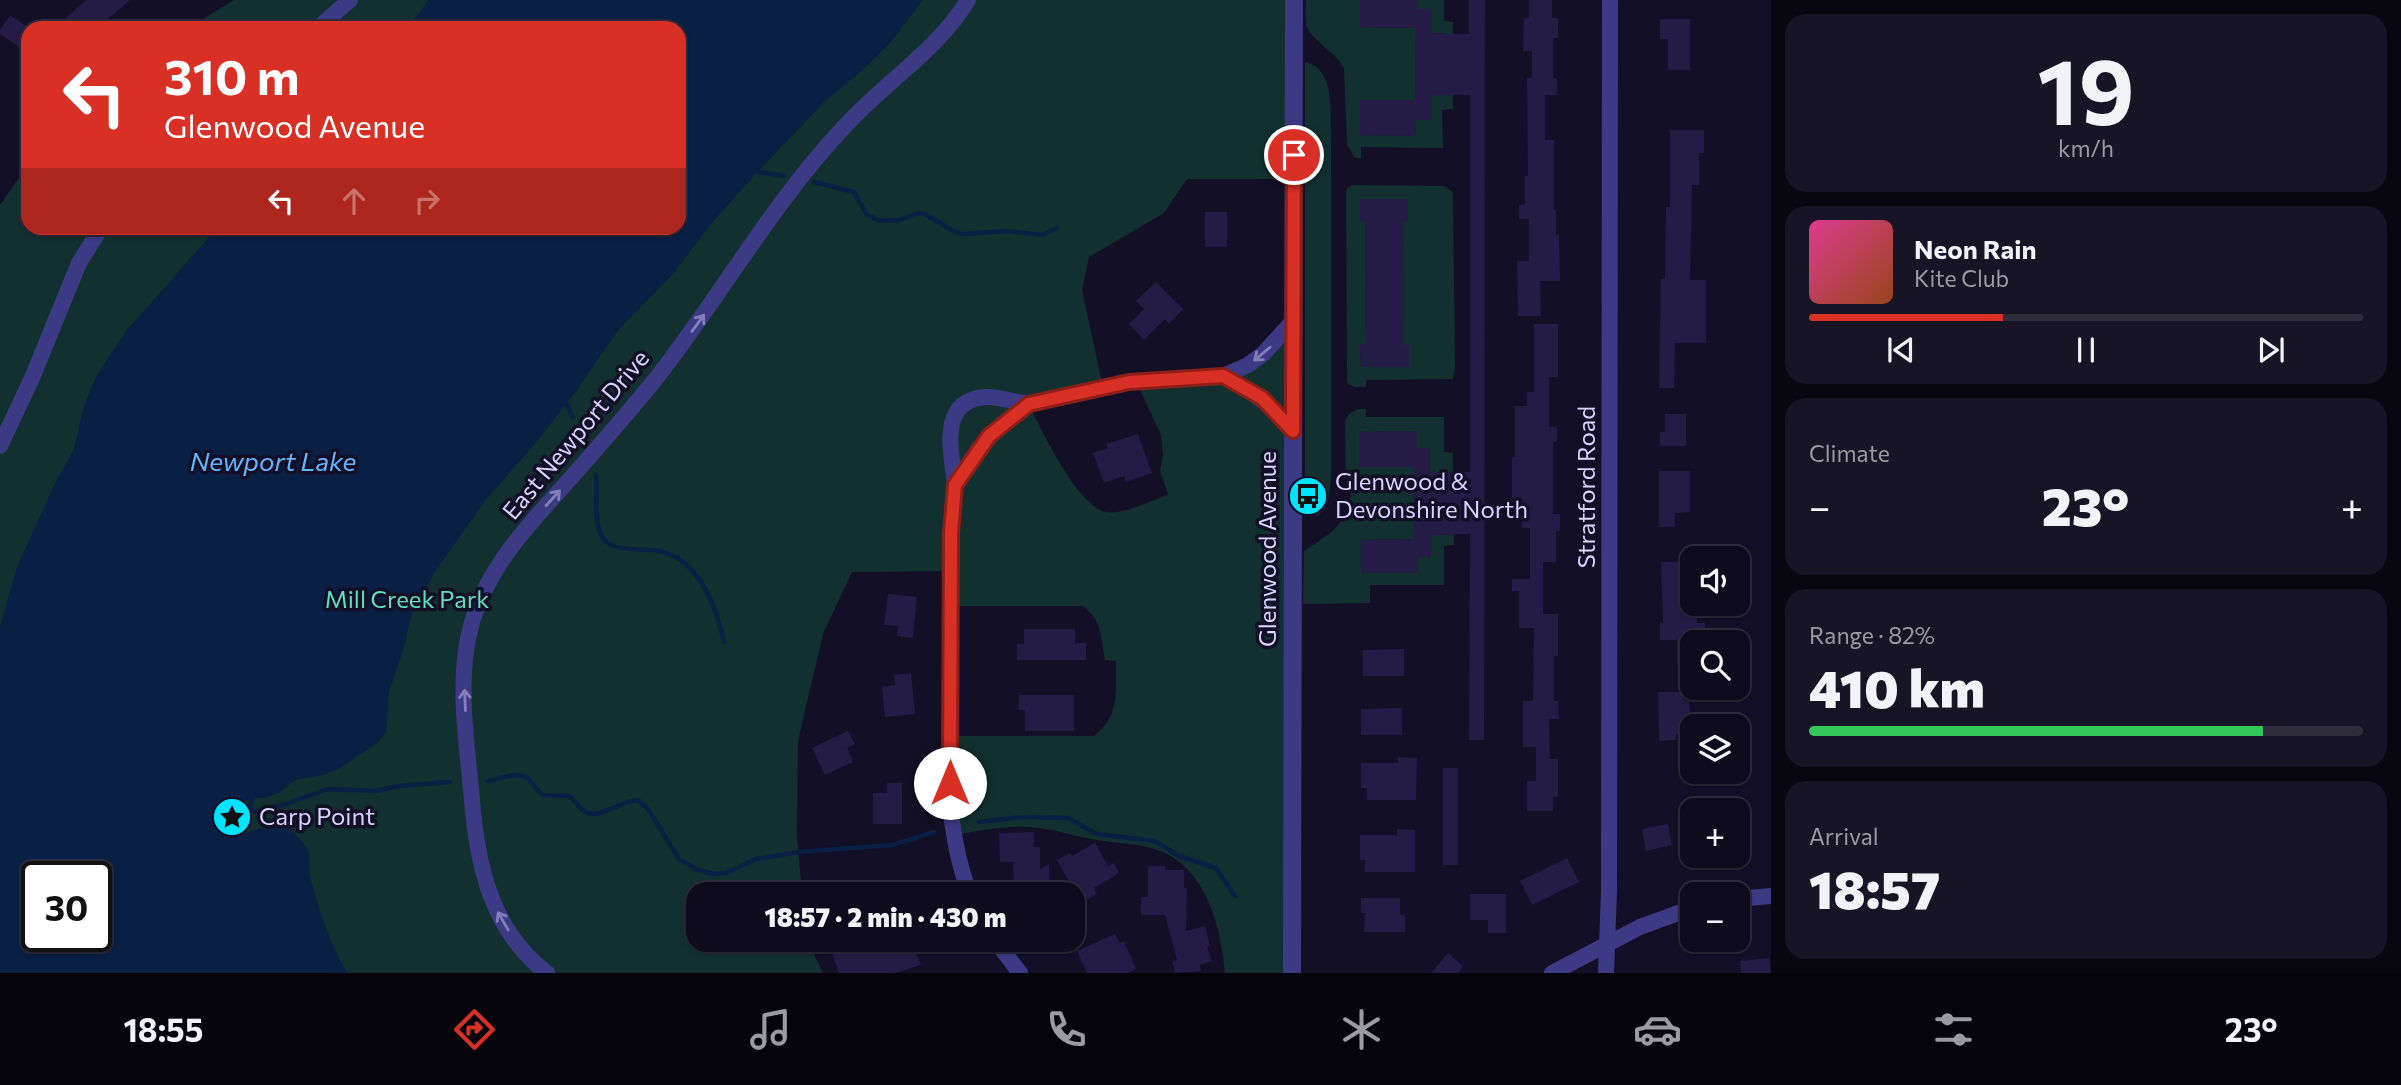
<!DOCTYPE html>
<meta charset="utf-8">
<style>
:root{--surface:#0e0b1c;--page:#171425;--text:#f1f3f6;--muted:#9b9ba3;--line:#2e2b3b;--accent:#d93025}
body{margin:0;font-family:Commissioner,sans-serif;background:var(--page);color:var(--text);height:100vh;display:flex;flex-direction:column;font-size:26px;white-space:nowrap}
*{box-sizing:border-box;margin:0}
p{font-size:23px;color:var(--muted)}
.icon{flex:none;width:38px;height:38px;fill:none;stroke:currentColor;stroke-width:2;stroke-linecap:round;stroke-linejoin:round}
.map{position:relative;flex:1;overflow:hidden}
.drawer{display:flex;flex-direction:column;gap:14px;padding:14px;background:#08060f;width:630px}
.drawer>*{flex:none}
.hud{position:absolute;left:21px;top:21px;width:665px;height:214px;border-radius:21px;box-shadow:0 2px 5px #0004,0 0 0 2px var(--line);background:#d93025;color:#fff;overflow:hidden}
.controls{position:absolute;left:1680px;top:546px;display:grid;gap:14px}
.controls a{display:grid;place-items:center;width:70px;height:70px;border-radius:14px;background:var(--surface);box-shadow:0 2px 5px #0004,0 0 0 2px var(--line);font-size:35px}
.speed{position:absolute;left:21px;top:861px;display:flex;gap:14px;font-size:35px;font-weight:700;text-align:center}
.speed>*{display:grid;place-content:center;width:91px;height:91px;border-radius:50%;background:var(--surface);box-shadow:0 2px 5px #0004,0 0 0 2px var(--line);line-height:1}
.speed .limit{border:4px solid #111;border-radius:10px;background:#fff;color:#111}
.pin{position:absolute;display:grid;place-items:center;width:60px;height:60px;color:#fff;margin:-30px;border:4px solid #fff;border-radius:50%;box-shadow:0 2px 7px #0007}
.me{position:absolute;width:77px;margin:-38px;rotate:0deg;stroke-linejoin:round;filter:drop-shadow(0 0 5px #0008)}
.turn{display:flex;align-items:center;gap:24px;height:147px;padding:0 28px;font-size:32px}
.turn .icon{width:91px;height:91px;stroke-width:2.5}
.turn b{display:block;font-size:49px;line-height:60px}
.lanes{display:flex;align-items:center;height:66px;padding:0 28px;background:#0003;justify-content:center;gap:35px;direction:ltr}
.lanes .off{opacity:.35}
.big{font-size:52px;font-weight:800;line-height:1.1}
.drawer .card{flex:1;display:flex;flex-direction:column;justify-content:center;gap:10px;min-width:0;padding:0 24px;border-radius:21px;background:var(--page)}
.drawer .dial{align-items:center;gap:0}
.dial b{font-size:91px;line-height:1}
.song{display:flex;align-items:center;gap:21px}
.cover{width:84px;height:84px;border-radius:10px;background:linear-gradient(135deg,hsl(330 70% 55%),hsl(20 70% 35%))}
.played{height:7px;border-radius:4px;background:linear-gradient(90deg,var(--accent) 35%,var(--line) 35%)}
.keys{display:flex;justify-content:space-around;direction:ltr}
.heat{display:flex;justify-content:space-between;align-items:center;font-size:38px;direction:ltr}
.charge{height:10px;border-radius:5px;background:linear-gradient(90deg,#34c759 82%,var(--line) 0)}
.trip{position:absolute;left:686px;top:882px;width:399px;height:70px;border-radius:21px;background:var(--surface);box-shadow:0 2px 5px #0004,0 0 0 2px var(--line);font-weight:800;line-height:70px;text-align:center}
.menu{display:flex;height:112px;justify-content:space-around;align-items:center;background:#06040b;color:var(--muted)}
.menu .icon{width:49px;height:49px}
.menu .active{color:var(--accent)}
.menu b{font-size:32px;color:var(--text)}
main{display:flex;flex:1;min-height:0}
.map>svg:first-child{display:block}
</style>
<main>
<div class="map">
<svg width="1771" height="973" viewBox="0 0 1771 973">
<rect width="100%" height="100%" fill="#130f26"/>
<path fill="#12302f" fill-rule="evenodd" d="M234 0H1294V179H1187L1164 213 1089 257 1082 290 1103 387 1029 405C1042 430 1078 508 1107 512 1123 515 1152 500 1168 495L1160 470 1163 456 1161 435 1136 381 1223 376 1293 321 1292 973H1225C1221 929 1208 874 1165 853 1144 843 1119 844 1097 840 1077 837 1058 830 1039 828 1010 824 981 831 953 835L950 736H1094C1120 716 1116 691 1116 661L1105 660C1101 640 1102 617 1082 606H951L950 571 852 572 823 634 798 741 797 835 802 894H698V940H807L823 973H0V205L28 165V228H679V28H188ZM37 877H96V936H37Z
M1306 0H1360V27L1416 28 1415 100H1360V135L1415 136 1416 120 1431 95H1448L1449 34 1432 33 1418 10V0H1444V21L1453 22V109L1442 110 1443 148 1361 147V159L1354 157 1347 144 1344 68C1336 52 1309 39 1306 24 1305 16 1306 8 1306 0Z
M1305 62C1335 69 1330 109 1331 133V476C1330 492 1330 506 1317 516L1305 513Z
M1353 185 1444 186 1453 192 1455 367 1453 379 1366 380V387H1354L1347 383 1346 192 1348 187ZM1360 199H1408V221H1403L1404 345 1408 367H1361L1360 345 1366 344 1365 221 1360 220Z
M1358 409H1366V417H1444V452L1453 453 1454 545 1444 546V585H1370V603L1303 604 1304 551C1333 532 1348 524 1352 487L1346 486 1345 421 1349 414ZM1417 431V448L1430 449V472H1447V535H1431V557H1418L1417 573H1361V540L1413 539V467H1359V432Z"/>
<path fill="#0a1f44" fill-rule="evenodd" d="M429 0H923L890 43 864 69 824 102 753 177 711 224 673 274 619 329 574 394 533 446 484 502 435 572 412 613 404 647 389 692 386 732 377 743 342 767 324 775 296 780 278 793 264 798H256L252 801C236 800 225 802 220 818L224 826 238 817 239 821 233 825 230 832 232 834C251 836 266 823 285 823 288 826 305 844 307 848 311 857 308 870 311 880 319 912 331 946 347 973H0V627L17 567 56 481 74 449 84 406 94 381 107 359 127 330 217 228H679V28H407ZM37 877H96V936H37Z"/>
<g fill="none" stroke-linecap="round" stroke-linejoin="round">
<path stroke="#0a1f44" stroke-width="4.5" d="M758 172 784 176
M814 182 854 192 867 215 881 221 899 220 919 213 925 214 955 232 963 234 1007 231 1042 235 1057 228
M566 403 573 417
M596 475C599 494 592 522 603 538 613 553 643 548 659 551 699 559 716 606 724 642
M488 781C498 780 517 770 527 778 533 783 536 790 543 795L569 796C575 800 579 808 585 812 599 820 622 800 638 800L648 809 679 859 698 870 713 874 726 873 756 859 798 852 892 845 934 832
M252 801 250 808 255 812 283 805 328 789 375 791 399 786 450 782
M979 822 1022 817 1068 818 1097 834 1155 841 1179 856 1216 868 1235 896"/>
</g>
<path fill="#241b47" d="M86 0H130L97 28H54Z
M1360 0H1418V9L1432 10V33L1444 34H1469V0H1485L1484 740H1469L1470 534 1431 535V557H1418V573H1361V540L1413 539V467H1359V432L1417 431V448H1430V472H1470V95H1431V120H1416L1415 136 1360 135V100H1415L1416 28 1360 27Z
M1529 0H1552V18H1558V38H1553V78H1557V95H1545V140H1554V210H1556V235H1559L1560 281H1540L1541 316H1518L1517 261H1529V219H1519V205H1525V176H1528L1527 78H1532V51H1523L1524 18H1529Z
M10 15 28 27V53L0 34V30Z
M1660 19H1690V70H1668V39H1660Z
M1670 130H1704V153H1699V185H1692L1690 280H1706V343H1675L1674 388H1659L1661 279H1665L1666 207H1670Z
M1360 199H1408V221H1403L1404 345H1409V367H1361L1360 344H1366L1365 221H1360Z
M1205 212H1227V247H1205Z
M1156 282 1183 309 1169 324 1165 319 1144 340 1129 324 1144 309 1136 301Z
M1534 324H1558V377H1549V427H1557V442H1553V514H1560V531H1556V562H1543V614H1558V656H1554V701H1558L1559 719H1549L1550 759H1558V797H1553V811H1527V781H1536V747H1523V701H1533L1534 628H1519V591H1512V579H1530V528H1522V499H1512V457H1515V406H1527V392H1534Z
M1665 414H1686V446H1660V432H1665Z
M1138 434 1152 473 1126 482 1124 476 1104 483 1093 453 1108 448 1106 444Z
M1659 471H1690V512L1675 513V527H1659Z
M1691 561 1692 604H1697V623H1705V642H1692V664H1677V640H1660V623H1663L1661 562Z
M888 594 917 597 913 638 897 636 898 626 884 625Z
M1024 629H1075V643H1086V660H1017V644H1024Z
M1404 649V676H1363V650Z
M911 673 915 714 885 717 882 687 895 685 894 675Z
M1658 692H1683L1684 700H1689L1692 734 1676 735V740L1659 741Z
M1019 695H1074V731H1025V710H1019Z
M1402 708V735H1361V709Z
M848 731 855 744 847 748 853 762 825 775 812 748Z
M1398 757 1417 758 1416 800H1367V788H1361V763H1398Z
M1443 768H1458V865H1443Z
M887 783H902V824H873V793H887Z
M1668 824 1672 845 1646 851 1642 829Z
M1397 829 1415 830V872H1365V860H1360V835H1397Z
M1034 832V847H1040V869L1049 864 1050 894H1014L1013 862H1000L999 833Z
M1095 843 1108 866 1114 863 1119 873 1094 888 1097 894 1081 903 1057 860 1070 853 1072 856Z
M1567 858 1579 882 1532 905 1520 881Z
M1148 866H1165V870H1184V888H1187L1186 931 1205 926 1210 946 1207 947 1212 961 1200 965 1201 971 1175 973 1172 961 1177 960 1165 915H1141V897H1148Z
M1470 894H1506V933H1488V920H1470Z
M1361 898H1400V915H1405V932H1364L1365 913H1361Z
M1115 934 1120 943 1124 941 1136 969 1128 973H1087L1077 951Z
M869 940H912L921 965 895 973H839L832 953Z
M1448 953 1463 966 1458 973H1431Z
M1769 958 1771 973H1741L1740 961Z"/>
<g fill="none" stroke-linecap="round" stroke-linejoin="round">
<path stroke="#3d3a85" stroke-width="16" d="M318 28 350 0
M1223 376C1251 390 1274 406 1293 431
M0 446 32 378 79 263 101 228
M955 485C952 454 937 402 984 397 998 396 1015 402 1029 404
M970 894C958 864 953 835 950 803L951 533 955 485 979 448 1002 424 1029 404 1129 382 1223 376 1248 365 1263 354 1293 321
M1738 899 1771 896
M995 940 1020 973
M547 973C492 932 477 865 472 800 467 742 455 676 473 619 490 564 532 521 570 479 600 445 630 411 658 376 722 294 773 202 845 126 885 82 937 51 968 0
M1552 973 1640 927 1692 908
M1606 973 1609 891 1610 0"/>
<path stroke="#3d3a85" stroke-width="18" d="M1292 973 1294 0"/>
</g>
<defs><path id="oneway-shaft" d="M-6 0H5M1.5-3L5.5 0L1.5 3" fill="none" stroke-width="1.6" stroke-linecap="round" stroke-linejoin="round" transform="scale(1.75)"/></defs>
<g stroke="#837fbc">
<use href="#oneway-shaft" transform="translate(698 323) rotate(-54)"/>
<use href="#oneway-shaft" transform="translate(1262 354) rotate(140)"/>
<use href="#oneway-shaft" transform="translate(553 498) rotate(-48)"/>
<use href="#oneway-shaft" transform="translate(465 700) rotate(-92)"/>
<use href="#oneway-shaft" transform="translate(503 921) rotate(-120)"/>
</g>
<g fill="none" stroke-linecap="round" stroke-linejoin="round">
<g stroke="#8d1f18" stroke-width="18">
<path id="route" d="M950 783 951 533 955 485 989 436 1029 404 1129 382 1223 376 1262 398 1293 431 1294 155"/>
</g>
<use href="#route" stroke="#d93025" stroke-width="12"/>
</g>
<defs>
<g id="bus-disc" transform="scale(2.0125)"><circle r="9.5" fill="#00e5ff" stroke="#130f26"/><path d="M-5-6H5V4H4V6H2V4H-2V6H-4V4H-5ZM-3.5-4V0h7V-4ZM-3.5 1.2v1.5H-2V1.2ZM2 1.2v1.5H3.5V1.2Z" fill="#111"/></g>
<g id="sight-disc" transform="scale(2.0125)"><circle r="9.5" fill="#00e5ff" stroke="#130f26"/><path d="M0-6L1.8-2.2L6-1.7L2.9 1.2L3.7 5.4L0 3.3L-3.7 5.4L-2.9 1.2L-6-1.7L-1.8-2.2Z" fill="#111"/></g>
</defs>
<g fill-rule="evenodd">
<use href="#bus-disc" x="1308" y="496"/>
<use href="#sight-disc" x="232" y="817"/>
</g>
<g text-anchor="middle" stroke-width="7" stroke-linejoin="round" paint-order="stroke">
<g font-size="24" fill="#d9d4ff" stroke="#130f26">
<text transform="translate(576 435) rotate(-50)" y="8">East Newport Drive</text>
<text transform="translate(1587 487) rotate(-90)" y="8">Stratford Road</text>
<text transform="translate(1268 549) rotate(-90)" y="8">Glenwood Avenue</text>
</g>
<g font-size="24" fill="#d9d4ff" stroke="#130f26" text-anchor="start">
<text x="1335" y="490">Glenwood &amp;<tspan x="1335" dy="28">Devonshire North</tspan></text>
<text x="259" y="825">Carp Point</text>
</g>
<g font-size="24" fill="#5fe0c0" stroke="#130f26">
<text x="407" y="608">Mill Creek Park</text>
</g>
<g font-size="26" font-style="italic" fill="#62b6ff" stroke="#130f26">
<text x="273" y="471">Newport Lake</text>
</g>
</g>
</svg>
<div class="controls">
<a><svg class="icon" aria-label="sound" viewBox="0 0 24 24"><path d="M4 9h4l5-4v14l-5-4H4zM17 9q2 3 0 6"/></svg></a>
<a><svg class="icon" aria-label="search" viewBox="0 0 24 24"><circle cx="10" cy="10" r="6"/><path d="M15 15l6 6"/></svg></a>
<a><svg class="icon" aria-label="layers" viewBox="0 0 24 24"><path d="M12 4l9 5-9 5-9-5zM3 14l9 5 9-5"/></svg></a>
<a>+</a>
<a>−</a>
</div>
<div class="speed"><div class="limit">30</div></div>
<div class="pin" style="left:1294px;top:155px;background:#d93025"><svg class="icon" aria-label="arrive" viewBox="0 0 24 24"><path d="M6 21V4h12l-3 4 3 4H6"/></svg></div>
<svg class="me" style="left:950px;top:783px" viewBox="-20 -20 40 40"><circle r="19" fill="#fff"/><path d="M0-13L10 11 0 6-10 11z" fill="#d93025"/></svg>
<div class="trip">18:57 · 2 min · 430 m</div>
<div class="hud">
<div class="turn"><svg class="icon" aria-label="left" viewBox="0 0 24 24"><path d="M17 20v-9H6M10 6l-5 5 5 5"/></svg><div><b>310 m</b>Glenwood Avenue</div></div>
<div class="lanes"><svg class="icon" aria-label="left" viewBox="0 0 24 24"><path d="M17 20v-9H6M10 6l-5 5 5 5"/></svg><svg class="icon off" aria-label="ahead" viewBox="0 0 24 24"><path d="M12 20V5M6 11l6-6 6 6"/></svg><svg class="icon off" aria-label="right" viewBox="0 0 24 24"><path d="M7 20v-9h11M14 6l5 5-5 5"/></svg></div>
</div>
</div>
<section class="drawer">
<div class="card dial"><b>19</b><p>km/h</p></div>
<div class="card">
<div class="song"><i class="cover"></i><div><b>Neon Rain</b><p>Kite Club</p></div></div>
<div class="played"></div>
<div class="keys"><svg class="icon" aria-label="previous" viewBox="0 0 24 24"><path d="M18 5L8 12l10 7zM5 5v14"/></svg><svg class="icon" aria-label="pause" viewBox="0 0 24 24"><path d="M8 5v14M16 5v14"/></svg><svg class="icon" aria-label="next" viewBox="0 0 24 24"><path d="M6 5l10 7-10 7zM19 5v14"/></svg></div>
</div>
<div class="card"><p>Climate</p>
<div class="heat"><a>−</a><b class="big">23°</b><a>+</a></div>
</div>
<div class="card"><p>Range · 82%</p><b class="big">410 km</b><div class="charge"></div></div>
<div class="card"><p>Arrival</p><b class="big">18:57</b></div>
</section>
</main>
<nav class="menu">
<b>18:55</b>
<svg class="icon active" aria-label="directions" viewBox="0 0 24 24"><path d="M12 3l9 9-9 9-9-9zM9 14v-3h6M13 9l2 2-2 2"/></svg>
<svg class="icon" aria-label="music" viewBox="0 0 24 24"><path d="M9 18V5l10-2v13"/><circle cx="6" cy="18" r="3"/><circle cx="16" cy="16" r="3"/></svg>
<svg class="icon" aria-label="phone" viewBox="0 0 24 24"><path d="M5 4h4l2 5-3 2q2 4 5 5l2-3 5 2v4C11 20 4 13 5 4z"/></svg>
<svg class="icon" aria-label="climate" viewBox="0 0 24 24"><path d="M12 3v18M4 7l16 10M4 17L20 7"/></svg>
<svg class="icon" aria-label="car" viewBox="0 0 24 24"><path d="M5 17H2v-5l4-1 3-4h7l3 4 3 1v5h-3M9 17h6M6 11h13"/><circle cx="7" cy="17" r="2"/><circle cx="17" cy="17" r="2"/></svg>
<svg class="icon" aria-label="filters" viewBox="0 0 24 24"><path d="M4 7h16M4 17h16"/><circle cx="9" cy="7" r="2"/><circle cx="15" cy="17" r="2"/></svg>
<b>23°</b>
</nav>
